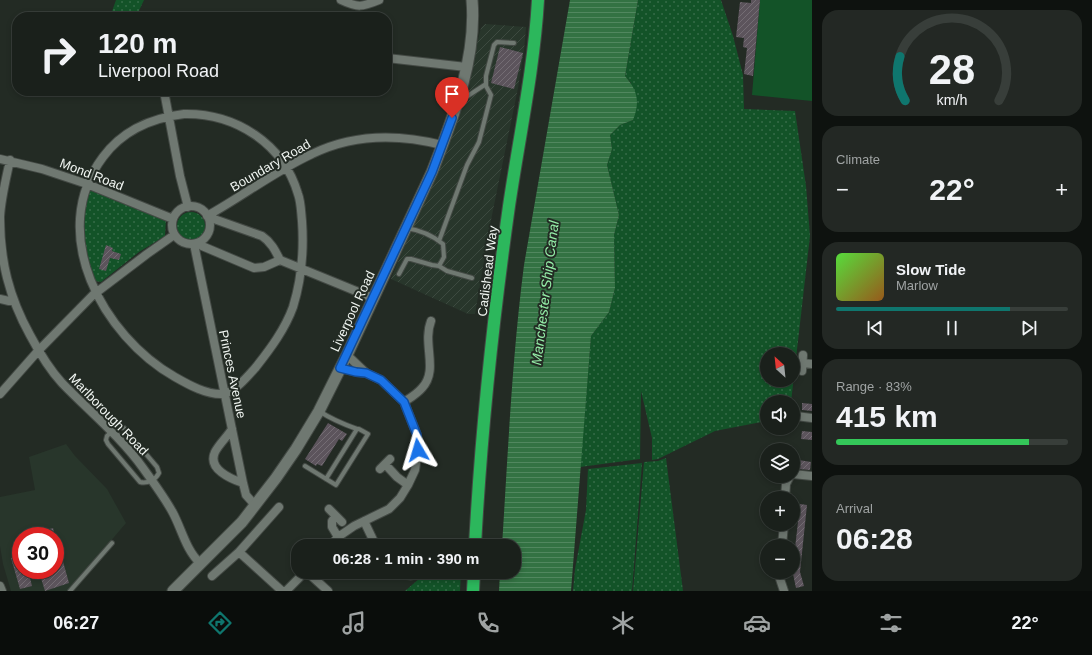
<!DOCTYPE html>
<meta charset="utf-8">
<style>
:root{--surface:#1a201b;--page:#232824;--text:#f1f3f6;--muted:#9fa3a3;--line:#383e3a;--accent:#0f766e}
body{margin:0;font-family:Helvetica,sans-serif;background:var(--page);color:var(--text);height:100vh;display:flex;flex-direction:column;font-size:15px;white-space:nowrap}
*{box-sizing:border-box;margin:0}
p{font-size:13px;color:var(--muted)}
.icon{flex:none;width:22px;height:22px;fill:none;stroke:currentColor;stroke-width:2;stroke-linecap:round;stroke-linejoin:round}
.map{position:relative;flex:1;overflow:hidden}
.details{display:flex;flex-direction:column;gap:10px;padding:10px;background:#0e120f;width:280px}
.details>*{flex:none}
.top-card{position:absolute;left:12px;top:12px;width:380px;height:84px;border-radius:16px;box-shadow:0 2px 6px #0003,0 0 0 1px var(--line);background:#1a201b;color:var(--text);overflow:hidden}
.needle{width:26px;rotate:333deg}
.fabs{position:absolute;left:760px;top:347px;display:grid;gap:8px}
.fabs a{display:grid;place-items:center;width:40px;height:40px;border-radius:50%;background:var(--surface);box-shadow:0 2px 6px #0003,0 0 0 1px var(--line);font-size:20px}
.speed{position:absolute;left:12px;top:527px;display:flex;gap:8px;font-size:20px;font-weight:700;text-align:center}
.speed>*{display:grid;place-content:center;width:52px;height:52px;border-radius:50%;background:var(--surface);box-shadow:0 2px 6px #0003,0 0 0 1px var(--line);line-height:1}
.speed .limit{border:6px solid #d22;background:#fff;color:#111}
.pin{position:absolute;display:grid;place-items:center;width:34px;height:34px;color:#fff;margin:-41px -17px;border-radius:50% 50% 50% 0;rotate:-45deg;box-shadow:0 0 4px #0007}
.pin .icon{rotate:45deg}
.me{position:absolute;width:44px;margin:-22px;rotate:353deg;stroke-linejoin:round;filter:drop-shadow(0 0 3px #0008)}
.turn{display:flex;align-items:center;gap:14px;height:84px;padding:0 20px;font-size:18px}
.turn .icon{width:52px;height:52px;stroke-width:2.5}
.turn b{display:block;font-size:28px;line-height:34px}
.big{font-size:30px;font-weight:700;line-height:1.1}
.details .card{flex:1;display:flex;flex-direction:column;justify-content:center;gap:6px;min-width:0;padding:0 14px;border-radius:16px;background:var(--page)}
.details .dial{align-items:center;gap:0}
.dial svg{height:104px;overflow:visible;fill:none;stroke:var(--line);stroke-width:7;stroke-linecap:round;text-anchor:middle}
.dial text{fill:var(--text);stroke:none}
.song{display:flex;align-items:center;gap:12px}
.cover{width:48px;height:48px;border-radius:6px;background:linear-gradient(135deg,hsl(110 70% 55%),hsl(30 70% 35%))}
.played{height:4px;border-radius:2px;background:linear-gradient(90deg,var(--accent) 75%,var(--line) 75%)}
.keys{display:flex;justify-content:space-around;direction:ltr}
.heat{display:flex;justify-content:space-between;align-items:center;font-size:22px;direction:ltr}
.charge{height:6px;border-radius:3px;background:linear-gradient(90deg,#34c759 83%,var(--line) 0)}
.trip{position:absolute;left:291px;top:539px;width:230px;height:40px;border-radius:16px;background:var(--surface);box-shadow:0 2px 6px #0003,0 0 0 1px var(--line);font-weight:700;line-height:40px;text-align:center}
.dock{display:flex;height:64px;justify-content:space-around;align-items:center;background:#0a0d0b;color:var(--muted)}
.dock .icon{width:28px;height:28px}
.dock .selected{color:var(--accent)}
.dock b{font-size:18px;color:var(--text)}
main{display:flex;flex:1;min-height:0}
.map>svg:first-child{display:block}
</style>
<main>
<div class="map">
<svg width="812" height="591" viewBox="0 0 812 591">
<defs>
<pattern id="industrial-furrows" width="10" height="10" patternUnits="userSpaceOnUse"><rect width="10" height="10" fill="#28362b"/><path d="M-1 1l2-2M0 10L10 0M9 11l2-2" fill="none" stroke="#3d4a40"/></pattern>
<pattern id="green-dots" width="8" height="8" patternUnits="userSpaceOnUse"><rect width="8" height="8" fill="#135328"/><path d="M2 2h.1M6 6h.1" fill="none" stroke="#366c48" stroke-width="1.8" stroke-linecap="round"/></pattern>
<pattern id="water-rules" width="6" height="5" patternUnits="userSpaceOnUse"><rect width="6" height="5" fill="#337243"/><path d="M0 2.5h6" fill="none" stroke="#51875f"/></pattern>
<pattern id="building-hatch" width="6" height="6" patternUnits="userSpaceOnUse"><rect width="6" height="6" fill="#5c545c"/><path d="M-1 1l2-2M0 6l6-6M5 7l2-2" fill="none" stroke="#746d74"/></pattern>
</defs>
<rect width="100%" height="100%" fill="#232b24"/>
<path fill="#28362b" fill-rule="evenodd" d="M66 444 75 456 107 489 126 523 68 591H11L3 564 0 546V497L35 490 29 457ZM21 536H55V570H21Z"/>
<path fill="url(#industrial-furrows)" d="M485 24 526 27 524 50 518 88 491 220 475 314H468L391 279 447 143 467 81 481 28Z"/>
<path fill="url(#green-dots)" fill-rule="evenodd" d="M116 0H144L136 17H110Z
M532 0 527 61 515 123 526 60Z
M638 0H721L733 36 743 75 744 109 795 111 806 186 810 236 791 402H767V421L715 431 658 459 652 460V438L641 391 640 459 580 467 591 336 609 312 615 288 614 235 619 215 607 165 612 149 610 135 620 125 633 120 631 83 625 76ZM767 354H793V380H767Z
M90 191H94L166 219 165 236 139 252 101 282 95 281C89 267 82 242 82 227 82 216 86 204 87 193Z
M177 226a14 14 0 1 1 28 0a14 14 0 1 1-28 0Z
M666 458 683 591H633L644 462 658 461Z
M642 463 632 591H573L575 569 586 510 588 469Z
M427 572H461L460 591H405Z"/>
<path fill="#135328" d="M760 0H812V101L752 95Z"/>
<path fill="url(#water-rules)" d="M570 0H638L625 76C638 91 640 102 633 120L620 125 610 135 612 149 607 165 619 215 614 235 615 288 609 312 591 336 571 591H499L500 572H514V546H502C508 452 512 358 524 265Z"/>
<path fill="url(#building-hatch)" d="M751 0H760L753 76 744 74 747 48 743 47 744 38 736 37 740 2 751 3Z
M500 47 523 53 514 89 491 83Z
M106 245 113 248 112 251 121 254 119 260 110 258 106 271 99 269Z
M802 403 812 404V411L802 410Z
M328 423 347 434 342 441 339 439 322 466 317 464 316 466 305 459Z
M802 431 812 432V440L801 439Z
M799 460 811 462 810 470 798 469Z
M800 504 807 505 800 572 804 586 796 588 793 574V566Z
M53 528 55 536H30V534Z
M21 540V570H55V540H57L69 583 45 591 40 575 30 578 32 586 20 589 11 558 17 557 13 542Z"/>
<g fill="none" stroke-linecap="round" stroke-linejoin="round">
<g stroke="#434944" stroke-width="6">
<path id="lane" d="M460 101 486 84
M439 241 467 165 479 142 491 95 486 86V76L494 45 497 42 514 43
M439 266 447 271 472 278
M399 274 407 259H411L432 265 439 266 444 257 443 244C432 235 420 230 406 228
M117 427 124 428 157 467 159 473C156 479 148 484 140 482L108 444 106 440 107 436Z
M305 466 336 485 368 434 359 429H357C343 424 331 419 319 411
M326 479 357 429
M70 591 112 543"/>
</g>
<g stroke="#434944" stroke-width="10">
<path id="street" d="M341 0C358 8 362 7 379 0
M387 58 466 67
M164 91 180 176 188 207
M184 114C235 113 283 143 298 194 301 202 301 212 302 221 304 250 302 278 293 307 285 329 271 348 256 367 249 375 234 393 223 394 207 395 189 385 175 377 103 336 46 233 103 157 123 130 151 118 184 114Z
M0 159 42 169 87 184 173 219
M10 160C6 179 1 198 0 217 0 261 9 297 30 335 39 352 49 369 62 383 89 411 120 436 143 468 153 482 165 498 173 513 182 530 186 550 200 563
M172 225a19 19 0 1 1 38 0a19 19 0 1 1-38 0Z
M207 216C243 196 275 171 312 154 353 134 399 134 442 145
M209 219H214L262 236C271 242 275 250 280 260L373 298
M199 243 202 246 254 268 264 267 280 260
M194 244 243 483 246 495 255 505
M0 299 9 301H13
M803 363 812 364
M340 368 356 372 366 373
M802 371 803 355
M0 394 38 351 93 295 147 254 174 235
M404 402C410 398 417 394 422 388 439 370 422 344 431 321
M796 416 812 418
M232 429C227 437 219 444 215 452 207 469 231 479 243 483
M385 464 397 477 408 485
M380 469 390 459
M793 474 812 476
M785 498 786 484 790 476
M329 509 342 522
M336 516 332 521V527L338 537
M364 521 376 546
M330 546 338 537 354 526 389 509 400 498 408 485 415 470 418 450 417 435 404 402 381 380 366 373 347 355
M782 546 784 524
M239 552 282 591
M307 572 328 591
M399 572C405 576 414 577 421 572
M780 572V579L784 591
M212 576 239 552 279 507
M0 586 2 591
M286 591 305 572"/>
</g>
<g stroke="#434944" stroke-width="13">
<path id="secondary" d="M173 591 242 522 276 478 296 449 319 411 347 355 432 172C453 118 477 59 472 0"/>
</g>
<g stroke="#434944" stroke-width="14">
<path id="highway" d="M475 546C481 433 493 319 509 206 519 138 534 69 538 0
M473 591 474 572"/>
</g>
<use href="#lane" stroke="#6f7871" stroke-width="4"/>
<use href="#street" stroke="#6f7871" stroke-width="8"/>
<use href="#secondary" stroke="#6f7871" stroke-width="11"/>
<use href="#highway" stroke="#2cb75c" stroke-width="12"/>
</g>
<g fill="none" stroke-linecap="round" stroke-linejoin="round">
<g stroke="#114b97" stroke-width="10">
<path id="route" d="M418 450 417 435 404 402 381 380 366 373 356 372 340 368 432 172 452 118"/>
</g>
<use href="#route" stroke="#1a73e8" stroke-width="7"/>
</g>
<g text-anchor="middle" stroke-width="4" stroke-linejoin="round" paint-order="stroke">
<g font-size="13" fill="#f1f6f2" stroke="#232b24">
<text transform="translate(270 165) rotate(-30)" y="5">Boundary Road</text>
<text transform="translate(92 174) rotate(21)" y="5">Mond Road</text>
<text transform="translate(487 271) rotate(-83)" y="5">Cadishead Way</text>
<text transform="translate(352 311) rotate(-65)" y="5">Liverpool Road</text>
<text transform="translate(233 374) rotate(78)" y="5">Princes Avenue</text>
<text transform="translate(109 414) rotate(46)" y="5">Marlborough Road</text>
</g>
<g font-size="14" font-style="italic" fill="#96efa9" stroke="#232b24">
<text transform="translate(545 293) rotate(-83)" y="5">Manchester Ship Canal</text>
</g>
</g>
</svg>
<div class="fabs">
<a><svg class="needle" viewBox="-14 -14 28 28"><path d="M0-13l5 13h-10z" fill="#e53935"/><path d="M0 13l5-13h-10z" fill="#9fa3a3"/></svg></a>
<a><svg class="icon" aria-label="sound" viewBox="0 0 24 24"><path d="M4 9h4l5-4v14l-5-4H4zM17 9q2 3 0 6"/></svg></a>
<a><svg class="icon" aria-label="layers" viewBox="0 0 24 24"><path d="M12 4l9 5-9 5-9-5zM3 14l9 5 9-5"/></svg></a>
<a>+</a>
<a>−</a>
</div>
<div class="speed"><div class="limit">30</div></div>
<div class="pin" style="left:452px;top:118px;background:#d93025"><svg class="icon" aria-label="arrive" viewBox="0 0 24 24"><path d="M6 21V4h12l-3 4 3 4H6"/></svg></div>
<svg class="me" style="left:418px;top:450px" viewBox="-20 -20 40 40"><path d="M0-17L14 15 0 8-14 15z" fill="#1a73e8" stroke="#fff" stroke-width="4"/></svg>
<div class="trip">06:28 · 1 min · 390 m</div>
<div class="top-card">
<div class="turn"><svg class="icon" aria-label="right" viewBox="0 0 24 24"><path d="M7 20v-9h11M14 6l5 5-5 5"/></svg><div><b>120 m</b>Liverpool Road</div></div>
</div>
</div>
<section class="details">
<div class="card dial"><svg viewBox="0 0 100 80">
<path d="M14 69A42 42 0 1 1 86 69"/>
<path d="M14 69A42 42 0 0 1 10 35" stroke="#0f766e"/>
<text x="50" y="56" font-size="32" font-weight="700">28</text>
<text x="50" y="72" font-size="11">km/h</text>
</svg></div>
<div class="card"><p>Climate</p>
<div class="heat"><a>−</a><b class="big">22°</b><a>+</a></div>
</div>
<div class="card">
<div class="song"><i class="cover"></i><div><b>Slow Tide</b><p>Marlow</p></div></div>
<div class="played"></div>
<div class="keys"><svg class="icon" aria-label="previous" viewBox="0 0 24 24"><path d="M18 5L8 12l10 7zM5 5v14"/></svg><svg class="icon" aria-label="pause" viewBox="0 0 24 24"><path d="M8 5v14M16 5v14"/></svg><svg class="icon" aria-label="next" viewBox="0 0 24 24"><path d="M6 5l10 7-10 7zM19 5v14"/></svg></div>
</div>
<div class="card"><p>Range · 83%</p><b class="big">415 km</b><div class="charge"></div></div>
<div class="card"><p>Arrival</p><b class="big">06:28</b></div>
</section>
</main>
<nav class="dock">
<b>06:27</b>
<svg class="icon selected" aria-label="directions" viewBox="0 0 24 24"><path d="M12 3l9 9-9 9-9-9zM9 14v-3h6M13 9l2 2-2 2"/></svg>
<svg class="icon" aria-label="music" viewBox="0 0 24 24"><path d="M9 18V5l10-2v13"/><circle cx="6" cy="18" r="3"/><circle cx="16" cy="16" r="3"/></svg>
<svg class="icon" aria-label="phone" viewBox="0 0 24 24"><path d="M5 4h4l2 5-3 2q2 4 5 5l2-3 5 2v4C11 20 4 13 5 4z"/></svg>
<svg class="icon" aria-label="climate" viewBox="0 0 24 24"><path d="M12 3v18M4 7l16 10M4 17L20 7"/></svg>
<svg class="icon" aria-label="car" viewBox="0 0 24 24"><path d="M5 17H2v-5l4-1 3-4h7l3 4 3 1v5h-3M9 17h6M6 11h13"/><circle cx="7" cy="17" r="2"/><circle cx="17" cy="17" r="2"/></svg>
<svg class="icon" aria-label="filters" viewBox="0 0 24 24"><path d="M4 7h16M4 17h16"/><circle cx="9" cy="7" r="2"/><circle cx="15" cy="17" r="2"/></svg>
<b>22°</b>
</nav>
